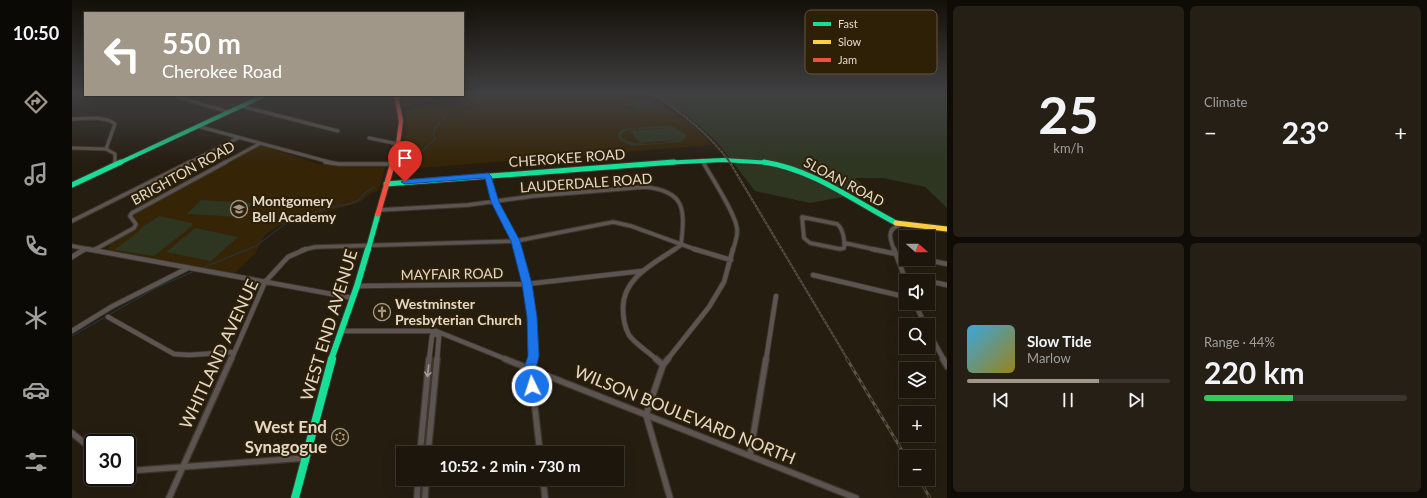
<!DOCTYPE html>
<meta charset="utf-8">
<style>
:root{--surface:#1c160c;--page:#251f15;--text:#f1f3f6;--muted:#a09f9d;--line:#3a352d;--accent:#a09789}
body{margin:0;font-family:Lato,sans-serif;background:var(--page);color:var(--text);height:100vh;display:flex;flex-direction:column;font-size:15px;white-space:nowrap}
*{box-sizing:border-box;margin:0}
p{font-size:13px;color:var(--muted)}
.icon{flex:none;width:22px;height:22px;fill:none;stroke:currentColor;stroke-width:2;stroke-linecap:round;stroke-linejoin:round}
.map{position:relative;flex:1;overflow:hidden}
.side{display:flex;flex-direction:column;gap:6px;padding:6px;background:#0f0c07;width:480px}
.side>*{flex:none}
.guide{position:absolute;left:12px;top:12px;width:380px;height:84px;border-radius:0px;box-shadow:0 4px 16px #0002,0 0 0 1px var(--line);background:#a09789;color:#fff;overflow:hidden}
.needle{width:26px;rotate:110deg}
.buttons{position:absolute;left:827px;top:230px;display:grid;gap:8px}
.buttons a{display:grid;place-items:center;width:36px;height:36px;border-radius:0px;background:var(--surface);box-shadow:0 4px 16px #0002,0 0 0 1px var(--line);font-size:20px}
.speed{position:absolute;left:12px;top:434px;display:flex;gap:8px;font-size:20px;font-weight:700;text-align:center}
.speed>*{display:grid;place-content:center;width:52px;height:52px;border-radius:50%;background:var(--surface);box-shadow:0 4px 16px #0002,0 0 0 1px var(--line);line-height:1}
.speed .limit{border:2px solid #111;border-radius:6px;background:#fff;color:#111}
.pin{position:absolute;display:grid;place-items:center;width:34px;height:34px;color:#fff;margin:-41px -17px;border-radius:50% 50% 50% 0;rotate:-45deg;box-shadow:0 0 4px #0007}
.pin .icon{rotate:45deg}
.me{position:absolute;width:44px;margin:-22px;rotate:356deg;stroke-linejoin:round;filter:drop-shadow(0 0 3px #0008)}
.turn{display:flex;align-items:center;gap:14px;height:84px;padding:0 12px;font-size:18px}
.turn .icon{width:52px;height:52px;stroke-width:2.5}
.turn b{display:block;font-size:28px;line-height:34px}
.big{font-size:30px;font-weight:700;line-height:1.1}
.side .card{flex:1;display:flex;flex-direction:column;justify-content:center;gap:6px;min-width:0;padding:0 14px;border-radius:6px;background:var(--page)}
.side .dial{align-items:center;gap:0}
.dial b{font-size:52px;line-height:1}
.song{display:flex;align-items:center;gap:12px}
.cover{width:48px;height:48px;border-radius:6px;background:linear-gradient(135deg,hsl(200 70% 55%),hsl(50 70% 35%))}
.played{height:4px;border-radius:2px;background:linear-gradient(90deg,var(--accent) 65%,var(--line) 65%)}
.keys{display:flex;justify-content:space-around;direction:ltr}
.heat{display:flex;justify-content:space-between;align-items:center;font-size:22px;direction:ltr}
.charge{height:6px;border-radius:3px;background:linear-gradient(90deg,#34c759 44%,var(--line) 0)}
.side .tiles{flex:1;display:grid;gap:6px;grid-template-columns:repeat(2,1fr)}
.trip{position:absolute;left:324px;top:446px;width:228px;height:40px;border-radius:0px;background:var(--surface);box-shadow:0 4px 16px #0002,0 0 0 1px var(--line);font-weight:700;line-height:40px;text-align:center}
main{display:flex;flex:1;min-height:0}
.tabs{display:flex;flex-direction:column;width:72px;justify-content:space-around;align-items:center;background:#0b0905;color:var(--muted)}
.tabs .icon{width:28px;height:28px}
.tabs .active{color:var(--accent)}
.tabs b{font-size:18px;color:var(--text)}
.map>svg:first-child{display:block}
</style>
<main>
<nav class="tabs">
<b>10:50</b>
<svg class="icon active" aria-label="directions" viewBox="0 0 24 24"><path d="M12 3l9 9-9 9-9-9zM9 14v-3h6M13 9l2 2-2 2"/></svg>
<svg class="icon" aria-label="music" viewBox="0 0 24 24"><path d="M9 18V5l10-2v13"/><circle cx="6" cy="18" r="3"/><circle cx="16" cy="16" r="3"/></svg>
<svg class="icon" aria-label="phone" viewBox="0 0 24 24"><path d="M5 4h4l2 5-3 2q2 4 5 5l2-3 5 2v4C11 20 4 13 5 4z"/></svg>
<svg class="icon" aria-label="climate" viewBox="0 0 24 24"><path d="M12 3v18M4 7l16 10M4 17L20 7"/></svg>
<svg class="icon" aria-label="car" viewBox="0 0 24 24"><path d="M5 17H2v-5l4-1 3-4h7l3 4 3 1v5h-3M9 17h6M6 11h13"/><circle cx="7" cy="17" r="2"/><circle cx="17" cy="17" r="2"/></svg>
<svg class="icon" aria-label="filters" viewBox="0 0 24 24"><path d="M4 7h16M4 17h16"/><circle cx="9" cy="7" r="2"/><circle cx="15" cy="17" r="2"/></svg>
</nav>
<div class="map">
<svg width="875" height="498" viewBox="0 0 875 498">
<rect width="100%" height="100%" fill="#251d10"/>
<path fill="#352406" d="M391 94H575L618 123 640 145 324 170 335 127 334 111Z
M106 95H190L157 110Z
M329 95H381L332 107Z
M188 145 247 164 269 166 314 165 307 191 299 193 291 200 284 204 223 220 207 226 193 235 183 254 162 274 37 250 36 248 39 242 64 229 68 222 62 217 64 212Z"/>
<path fill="#2e3521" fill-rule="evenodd" d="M582 94H875V208L853 187 811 178H783L799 192 738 203 683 191 645 142 629 127 613 114Z
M569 99 575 100 588 108 568 109 552 103Z
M598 125 613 134 614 137 609 142 560 146 549 141 546 136 547 132 551 129ZM594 128 558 131 567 143 605 140C592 143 558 148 549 136L551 132 557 130Z
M129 200 181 203 168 217 115 214Z
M87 216 120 223V226L82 256 42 250 62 235 72 226Z
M123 228 166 237 139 261 94 252Z"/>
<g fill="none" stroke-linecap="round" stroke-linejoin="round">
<path stroke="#25364c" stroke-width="1" d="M323 175 362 140 363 138 361 134 363 128 391 96
M130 268 184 246 213 224 255 208 277 204 287 200 292 194 302 187
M0 336 84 288 123 271"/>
<g stroke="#3e362c" stroke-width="4.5">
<path id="street-far3" d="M99 95 157 112
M169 106 266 131
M0 119C13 119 32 115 43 124L34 149 43 154V163
M125 126 261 163
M297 138 326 144
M0 148 34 149
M630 160 632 163
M116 163 166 138
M152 163 187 144"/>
</g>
<g stroke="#3e362c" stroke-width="5.5">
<path id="street-far2" d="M43 162V164
M253 162 267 164H320
M631 162C639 177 664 214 665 229 666 236 663 243 661 250
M416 176 423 202 444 241 446 250
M307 210 396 205 462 196 573 187C614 191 613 210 609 245L602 250
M730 217 765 224C771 228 773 241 772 248L768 249 738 243 732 238Z
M0 221 118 162
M773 243 805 250
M0 246 21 250
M12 250 13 249
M22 250 62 228 64 224 58 216 60 213 154 162
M230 250 243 247 444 241 541 222 559 226 625 250
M822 250C818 239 814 229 828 225"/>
</g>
<g stroke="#3e362c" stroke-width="6">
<path id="street-far1" d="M15 249 281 298
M446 249C455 284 465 323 461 360
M622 249 659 260
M800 249 834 256
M822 249 834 281
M22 250 24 249
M0 257 13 249
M851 259 875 264
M741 275 834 297
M832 276 856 281
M856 281 875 285
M285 286 455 284 570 271
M843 303 853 325
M36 317 102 354 117 355 162 352
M0 331 39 307 116 268
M269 331H364L436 360
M856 331 872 360
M363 334 367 336 365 360
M159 360 193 282 216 257 234 249
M357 360 360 336 364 331
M585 360C577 352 563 344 557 335 552 326 551 318 551 308 551 278 581 264 603 249
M595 360 637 307 652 282 661 249
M694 360 704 296"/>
</g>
<g stroke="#3e362c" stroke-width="8">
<path id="street" d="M433 359 784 498
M461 359 459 373 468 453
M584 359 591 365
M596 359 591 365 574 415 598 498
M871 359 875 366
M0 433 21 450
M348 453 357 359
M356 453 365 359
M678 455 694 359
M55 471 233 458
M471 479 473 498
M97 498 159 359
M345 498 346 479
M353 498 354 479"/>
</g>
<g stroke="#3e362c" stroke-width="5.5">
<path id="fast-far3" d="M47 163 193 95
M589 163 651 160 698 163"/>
</g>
<g stroke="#3e362c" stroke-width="7">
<path id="fast-far2" d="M692 162C742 170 780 200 824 223
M314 184 602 162
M0 185 49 162
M296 250 306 214"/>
</g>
<g stroke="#3e362c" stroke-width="8">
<path id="fast-far1" d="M259 360 285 286 296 249"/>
</g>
<g stroke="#3e362c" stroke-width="10">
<path id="fast" d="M223 498 260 359"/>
</g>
<g stroke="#3e362c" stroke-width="7">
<path id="slow" d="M824 223 875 229"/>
</g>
<g stroke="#3e362c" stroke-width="5.5">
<path id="jam-far1" d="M321 163 326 144 329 121 324 95"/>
</g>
<g stroke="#3e362c" stroke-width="7">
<path id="jam" d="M306 214 321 162"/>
</g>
<use href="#street-far3" stroke="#5b5450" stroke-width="3"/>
<use href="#street-far2" stroke="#5b5450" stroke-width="3.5"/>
<use href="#street-far1" stroke="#5b5450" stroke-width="4.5"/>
<use href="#street" stroke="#5b5450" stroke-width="5.5"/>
<use href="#fast-far3" stroke="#16e098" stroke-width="4"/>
<use href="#fast-far2" stroke="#16e098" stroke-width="5"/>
<use href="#fast-far1" stroke="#16e098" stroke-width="6"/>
<use href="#fast" stroke="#16e098" stroke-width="8"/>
<use href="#slow" stroke="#ffcf43" stroke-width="5"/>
<use href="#jam-far1" stroke="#f24e42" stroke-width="4"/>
<use href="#jam" stroke="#f24e42" stroke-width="5"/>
<g stroke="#5b544c" stroke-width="2">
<path id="rail-far1" d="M580 94C610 112 636 133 657 161L776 360"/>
</g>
<g stroke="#5b544c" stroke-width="3">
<path id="rail" d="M775 359 834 457
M847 479 858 498"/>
</g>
<use href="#rail-far1" stroke="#2e1f07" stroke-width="1" stroke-dasharray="2" stroke-linecap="butt"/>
<use href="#rail" stroke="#2e1f07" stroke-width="1.5" stroke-dasharray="4.5" stroke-linecap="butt"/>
</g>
<defs><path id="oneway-shaft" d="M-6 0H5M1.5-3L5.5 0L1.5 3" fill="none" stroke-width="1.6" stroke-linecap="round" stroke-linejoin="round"/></defs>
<use stroke="#a59d93" href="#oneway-shaft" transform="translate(356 371) rotate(97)"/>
<linearGradient id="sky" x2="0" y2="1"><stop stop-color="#141009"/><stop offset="0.57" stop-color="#404042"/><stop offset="1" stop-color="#404042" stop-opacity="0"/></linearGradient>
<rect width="875" height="164" fill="url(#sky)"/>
<path fill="#1a73e8" stroke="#114b97" d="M416 173 419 176 427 202 448 241 460 284 465 317 467 356 464 368 466 386 464 390 460 392 456 390 452 368 456 356 455 317 450 284 439 241 419 202 413 178 333 184 329 182 333 180Z"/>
<defs>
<g id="school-ring" transform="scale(0.9)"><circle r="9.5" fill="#2e1f07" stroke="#a09789" stroke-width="1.5"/><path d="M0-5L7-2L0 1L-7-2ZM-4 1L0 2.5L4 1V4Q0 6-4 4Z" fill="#a09789"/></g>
<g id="church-ring" transform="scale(0.9)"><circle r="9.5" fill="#2e1f07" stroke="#a09789" stroke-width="1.5"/><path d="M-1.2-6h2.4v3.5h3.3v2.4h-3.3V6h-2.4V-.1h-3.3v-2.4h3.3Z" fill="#a09789"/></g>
<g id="synagogue-ring" transform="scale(0.9)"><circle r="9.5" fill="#2e1f07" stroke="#a09789" stroke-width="1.5"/><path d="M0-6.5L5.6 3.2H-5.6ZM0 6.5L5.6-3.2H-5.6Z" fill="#a09789"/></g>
</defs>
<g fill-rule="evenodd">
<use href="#school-ring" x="167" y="209"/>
<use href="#church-ring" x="310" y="312"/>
<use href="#synagogue-ring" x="268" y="437"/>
</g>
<g text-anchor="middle" stroke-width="4" stroke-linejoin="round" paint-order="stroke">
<g font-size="14" fill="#e2d8ca" stroke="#2e1f07">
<text transform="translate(495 158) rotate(-4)" y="5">CHEROKEE ROAD</text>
<text transform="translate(111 173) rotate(-29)" y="5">BRIGHTON ROAD</text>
<text transform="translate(772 182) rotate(28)" y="5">SLOAN ROAD</text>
<text transform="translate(514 183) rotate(-4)" y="5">LAUDERDALE ROAD</text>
<text transform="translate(380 274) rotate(-1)" y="5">MAYFAIR ROAD</text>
</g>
<g font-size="14" font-weight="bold" fill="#e2d8ca" stroke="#2e1f07" text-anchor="start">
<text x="180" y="206">Montgomery<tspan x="180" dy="16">Bell Academy</tspan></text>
<text x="323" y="309">Westminster<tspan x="323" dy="16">Presbyterian Church</tspan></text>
</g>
<g font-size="17" fill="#e2d8ca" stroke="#2e1f07">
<text transform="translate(257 325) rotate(-73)" y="6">WEST END AVENUE</text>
<text transform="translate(147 354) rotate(-65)" y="6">WHITLAND AVENUE</text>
<text transform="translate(613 415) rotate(22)" y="6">WILSON BOULEVARD NORTH</text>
</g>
<g font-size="17" font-weight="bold" fill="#e2d8ca" stroke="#2e1f07" text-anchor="end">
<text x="255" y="433">West End<tspan x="255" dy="20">Synagogue</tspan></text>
</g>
</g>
<rect x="733" y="10" width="132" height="64" rx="6" fill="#2e1f07" stroke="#645642" stroke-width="1"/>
<rect x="741" y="22" width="18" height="4" fill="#16e098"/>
<rect x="741" y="40" width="18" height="4" fill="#ffcf43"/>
<rect x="741" y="58" width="18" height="4" fill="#f24e42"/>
<g font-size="11" fill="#e2d8ca">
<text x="766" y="28">Fast</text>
<text x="766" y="46">Slow</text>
<text x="766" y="64">Jam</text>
</g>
</svg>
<div class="buttons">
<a><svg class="needle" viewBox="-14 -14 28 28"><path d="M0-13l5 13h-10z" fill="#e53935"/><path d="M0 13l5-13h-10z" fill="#a09f9d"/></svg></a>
<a><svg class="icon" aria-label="sound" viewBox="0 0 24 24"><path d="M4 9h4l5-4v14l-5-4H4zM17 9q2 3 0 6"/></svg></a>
<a><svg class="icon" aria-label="search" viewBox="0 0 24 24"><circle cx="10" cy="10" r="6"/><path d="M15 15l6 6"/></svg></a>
<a><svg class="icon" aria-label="layers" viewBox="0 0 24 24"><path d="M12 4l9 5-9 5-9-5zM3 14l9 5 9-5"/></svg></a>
<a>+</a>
<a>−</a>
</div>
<div class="speed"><div class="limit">30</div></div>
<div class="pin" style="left:333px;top:182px;background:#d93025"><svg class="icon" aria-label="arrive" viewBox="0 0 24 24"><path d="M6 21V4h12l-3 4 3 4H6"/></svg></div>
<svg class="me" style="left:460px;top:386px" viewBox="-20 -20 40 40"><circle r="17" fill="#1a73e8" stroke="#fff" stroke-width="3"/><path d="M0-11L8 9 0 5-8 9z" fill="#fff"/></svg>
<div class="trip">10:52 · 2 min · 730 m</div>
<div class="guide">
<div class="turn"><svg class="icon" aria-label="left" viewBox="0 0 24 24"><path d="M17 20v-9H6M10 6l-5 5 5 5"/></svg><div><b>550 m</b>Cherokee Road</div></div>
</div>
</div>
<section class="side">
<div class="tiles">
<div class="card dial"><b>25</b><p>km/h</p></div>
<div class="card"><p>Climate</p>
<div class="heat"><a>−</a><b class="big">23°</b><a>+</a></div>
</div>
<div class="card">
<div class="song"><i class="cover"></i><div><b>Slow Tide</b><p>Marlow</p></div></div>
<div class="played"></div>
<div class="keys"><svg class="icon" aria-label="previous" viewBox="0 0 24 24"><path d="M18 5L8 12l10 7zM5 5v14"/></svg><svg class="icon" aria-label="pause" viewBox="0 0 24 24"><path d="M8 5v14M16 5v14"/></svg><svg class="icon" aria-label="next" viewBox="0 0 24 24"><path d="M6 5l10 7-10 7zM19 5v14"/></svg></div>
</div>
<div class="card"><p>Range · 44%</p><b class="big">220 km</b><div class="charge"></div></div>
</div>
</section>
</main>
